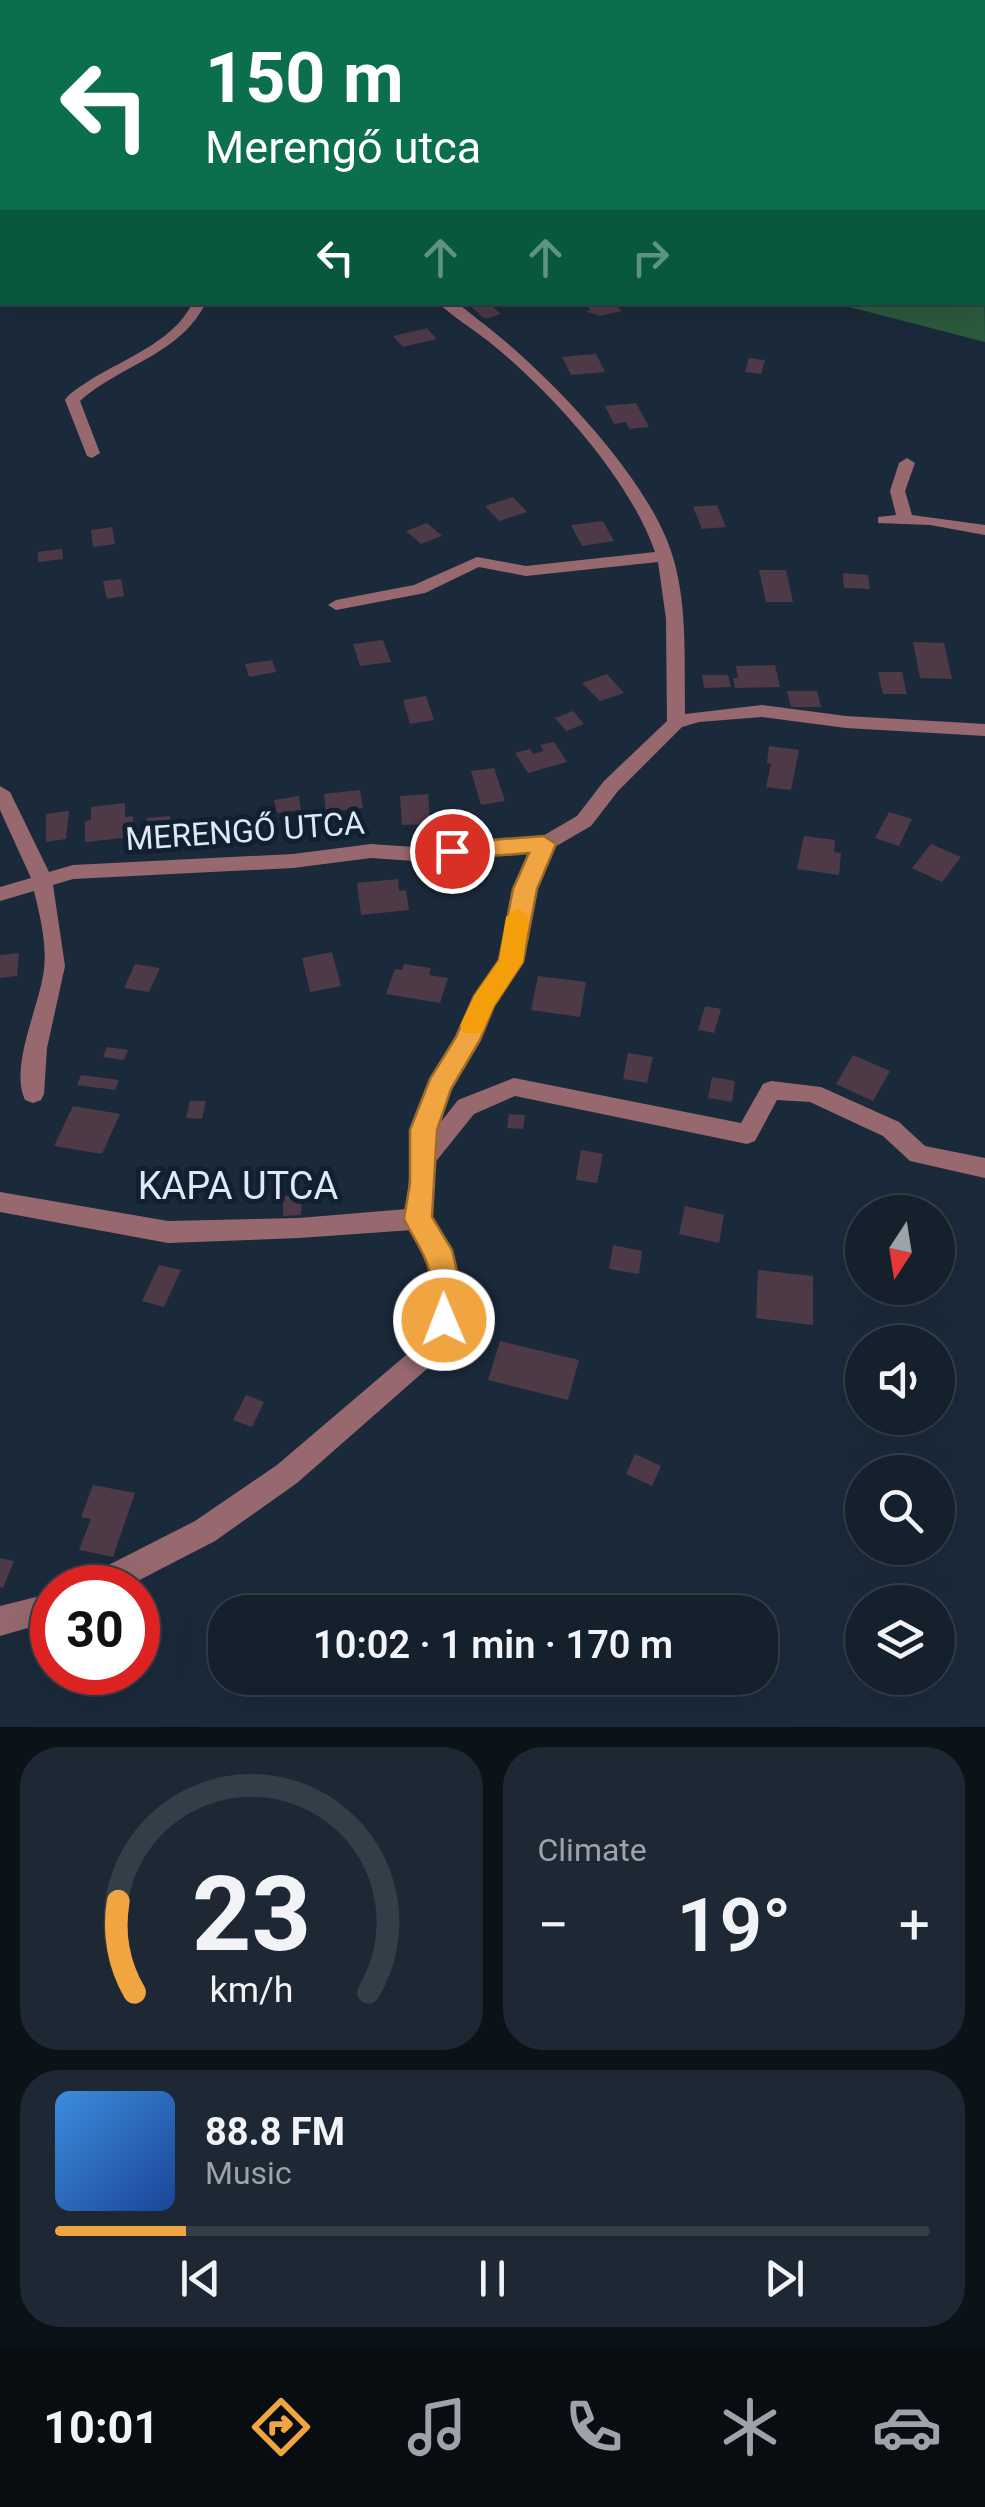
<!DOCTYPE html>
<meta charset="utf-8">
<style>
:root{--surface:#14202c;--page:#1d2834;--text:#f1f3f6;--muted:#9da3a9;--line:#333e48;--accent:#f1a540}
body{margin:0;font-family:Roboto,sans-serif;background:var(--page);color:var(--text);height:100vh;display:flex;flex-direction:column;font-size:38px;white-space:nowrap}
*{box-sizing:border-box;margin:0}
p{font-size:32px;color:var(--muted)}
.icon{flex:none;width:55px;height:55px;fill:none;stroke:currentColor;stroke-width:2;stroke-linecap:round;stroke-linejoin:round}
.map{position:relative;height:1727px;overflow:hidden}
.sheet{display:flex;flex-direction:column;gap:20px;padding:20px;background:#0b1218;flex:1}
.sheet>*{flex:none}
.guide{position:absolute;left:0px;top:0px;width:985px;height:305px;box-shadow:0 10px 40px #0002,0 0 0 2px var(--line);background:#0b6e4f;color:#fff;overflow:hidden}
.needle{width:65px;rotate:192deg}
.controls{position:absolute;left:845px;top:1195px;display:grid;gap:20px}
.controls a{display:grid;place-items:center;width:110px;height:110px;border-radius:50%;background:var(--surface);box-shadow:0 10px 40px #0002,0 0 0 2px var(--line);font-size:50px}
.speed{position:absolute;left:30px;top:1565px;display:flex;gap:20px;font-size:50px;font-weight:700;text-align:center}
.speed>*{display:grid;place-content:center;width:130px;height:130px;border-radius:50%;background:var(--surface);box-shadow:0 10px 40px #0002,0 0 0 2px var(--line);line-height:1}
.speed .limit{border:15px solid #d22;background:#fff;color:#111}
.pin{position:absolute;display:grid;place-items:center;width:85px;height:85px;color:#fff;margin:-42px;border:5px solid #fff;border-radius:50%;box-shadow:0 2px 10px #0007}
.me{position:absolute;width:110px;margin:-55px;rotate:359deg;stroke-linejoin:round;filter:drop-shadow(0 0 8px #0008)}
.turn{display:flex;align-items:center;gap:35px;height:210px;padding:0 40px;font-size:45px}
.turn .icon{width:130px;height:130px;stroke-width:2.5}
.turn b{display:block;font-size:70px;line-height:85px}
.lanes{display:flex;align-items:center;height:95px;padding:0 40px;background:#0003;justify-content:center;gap:50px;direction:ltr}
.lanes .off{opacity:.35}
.big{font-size:75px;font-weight:600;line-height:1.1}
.sheet .tile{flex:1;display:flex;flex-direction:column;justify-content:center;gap:15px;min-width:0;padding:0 35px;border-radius:40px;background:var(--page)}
.sheet .dial{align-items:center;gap:0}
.dial svg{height:260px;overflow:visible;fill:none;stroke:var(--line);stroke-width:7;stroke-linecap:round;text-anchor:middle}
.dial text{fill:var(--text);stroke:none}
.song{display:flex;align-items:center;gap:30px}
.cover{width:120px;height:120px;border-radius:15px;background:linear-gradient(135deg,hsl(210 70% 55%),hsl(220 70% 35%))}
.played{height:10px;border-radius:5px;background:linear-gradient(90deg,var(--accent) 15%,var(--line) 15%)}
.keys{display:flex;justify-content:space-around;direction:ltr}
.heat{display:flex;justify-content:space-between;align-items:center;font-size:55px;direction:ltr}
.sheet .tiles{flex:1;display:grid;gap:20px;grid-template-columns:1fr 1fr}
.tile:last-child{grid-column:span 2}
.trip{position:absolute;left:208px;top:1595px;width:570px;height:100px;border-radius:40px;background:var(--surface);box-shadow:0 10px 40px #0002,0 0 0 2px var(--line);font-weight:600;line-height:100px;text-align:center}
.menu{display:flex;height:160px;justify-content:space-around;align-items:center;background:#080d12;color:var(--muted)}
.menu .icon{width:70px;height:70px}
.menu .current{color:var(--accent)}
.menu b{font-size:45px;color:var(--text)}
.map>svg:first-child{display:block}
</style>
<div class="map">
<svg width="985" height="1727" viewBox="0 0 985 1727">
<rect width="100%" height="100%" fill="#1b2a3b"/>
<path fill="#2b5b3e" d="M982 97 985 342 834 303 982 302Z"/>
<path fill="#4e3946" d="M487 302 501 314 485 319 468 304Z
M611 302 622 311 600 316 585 311 591 310 584 304Z
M427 328 437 339 403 347 393 336Z
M596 354 605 372 571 375 562 357Z
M749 358 765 360 761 374 745 372Z
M636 403 649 427 629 429 626 422 614 424 605 406Z
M513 497 527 512 499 521 485 506Z
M717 505 726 527 702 529 693 507Z
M603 521 614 541 582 546 571 525Z
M427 523 442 536 421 544 406 531Z
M112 527 115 544 93 547 91 530Z
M62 549 63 559 38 562V552Z
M759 570H786L793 602H766Z
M843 573 868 575 870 589 844 588Z
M121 579 124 596 107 599 103 581Z
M383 640 391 662 360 666 353 644Z
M913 642 944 643 952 679 920 678Z
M272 660 276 672 249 677 245 664Z
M775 665 780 687 735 688 733 678H738L736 666Z
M878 672H902L907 694H883Z
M607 674 624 693 600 701 582 683Z
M702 675H728L731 687 704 688Z
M787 691H817L821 707H791Z
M426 696 434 720 410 724 403 700Z
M573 711 584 724 566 731 555 718Z
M554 742 567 762 528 773 515 753 530 749 533 754 544 751 540 745Z
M769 746 799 750 791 790 766 787 771 764 767 763Z
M494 768 505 801 481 805 471 771Z
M360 790 363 808 326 812 324 794Z
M428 794 430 824 402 825 400 796Z
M299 796 301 810 277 813 274 800Z
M125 803V817L133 816V837L85 842V821L91 820V807Z
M69 811 66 839 46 842V814Z
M889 812 912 819 899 846 875 838Z
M170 816V834L147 836V818Z
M804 836 835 840 834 852 841 853 839 875 797 869Z
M931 844 961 857 942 882 912 868Z
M398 879 399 891 406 890 409 910 361 915 357 883Z
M332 952 341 986 310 992 302 958Z
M19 953 17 976 0 978V955Z
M135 964 160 968 149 992 124 988Z
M404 964 431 968 429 975 448 978 440 1003 386 994 395 969 402 970Z
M538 976 586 982 580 1017 531 1010Z
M705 1006 721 1009 714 1033 698 1030Z
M107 1047 128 1050 124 1060 103 1057Z
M628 1053 653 1057 647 1083 623 1079Z
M853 1055 890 1071 873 1101 836 1084Z
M81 1075 119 1080 115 1090 77 1085Z
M712 1077 735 1081 732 1102 708 1098Z
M190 1101H206L202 1119 186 1118Z
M73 1106 120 1114 102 1154 54 1146Z
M509 1114 525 1115 523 1129 507 1128Z
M581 1150 603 1154 597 1183 576 1180Z
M302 1195 301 1215 283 1216V1196Z
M685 1206 724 1215 719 1243 679 1234Z
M613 1245 642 1251 639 1274 609 1269Z
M159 1265 181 1270 164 1307 142 1301Z
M758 1270 813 1276V1325L756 1318Z
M500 1341 579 1360 568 1400 488 1380Z
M246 1395 264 1402 252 1427 233 1420Z
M635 1454 661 1466 652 1486 626 1474Z
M93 1485 135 1493 113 1557 79 1550 91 1519 81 1517Z
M0 1558 14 1561 3 1588 0 1587Z"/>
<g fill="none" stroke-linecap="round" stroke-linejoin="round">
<path fill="#97696f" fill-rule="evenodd" d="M50 0H60L61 2H51Z
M139 0H149V2H139Z
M293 0H303L304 2H294Z
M522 0H532L533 2H523Z
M922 0H933L935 2H924Z
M982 5H985V11H982Z
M982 48H985V54H982Z
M193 302H206C182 354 120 365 80 401L100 453 92 458 87 456 65 400 67 397C105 363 170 350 193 302Z
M437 302C442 302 447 301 452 302 463 305 475 318 484 324 547 373 648 477 672 554 688 605 684 660 685 714L762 705 846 716 985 724V736L846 728 762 717 699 722 682 727 618 791 591 826 553 848 535 889 522 962 492 1006 478 1040 450 1088 437 1127 458 1100 514 1078 741 1123 763 1084 771 1081 821 1087 899 1122 925 1146 985 1158V1178L910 1161 883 1136 810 1102 777 1100 755 1141 747 1144 515 1096 474 1114 433 1165 430 1217 450 1250 459 1283 457 1320 437 1360 297 1483 215 1541 124 1588H79L83 1578 195 1521 277 1465 419 1344C440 1301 437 1269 412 1230L299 1238 168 1243 0 1212V1192L168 1221 299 1218 407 1209 412 1130 428 1086 457 1037 475 997 501 960 515 889 532 852 414 861 371 858 293 868 73 879 53 885 65 966 47 1048 44 1094 41 1100 33 1103 25 1100C9 1066 40 1006 44 969 47 945 40 915 34 891L0 901V887L31 878 0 810V786L10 792 49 872 73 865 293 854 371 844 414 847 541 837 577 816 604 781 667 721 666 619 658 562 526 576 479 567 425 593 336 610 328 605 336 600 414 585 477 557 526 566 655 552C630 479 552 393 493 345 475 330 454 318 437 302Z
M907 458 915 463 905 491 912 515 985 525V535L930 525 878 523V517L896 515 890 491 899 463Z
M52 1593V1621L0 1636V1606Z"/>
</g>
<path fill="#f1a540" stroke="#9d6b2a" stroke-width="2.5" d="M544 836 556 844 537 889 523 962 494 1006 480 1040 451 1089 437 1130 432 1217 452 1250 460 1283 454 1329 444 1333 434 1329C426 1313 434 1297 431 1280 428 1256 414 1240 404 1219L410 1183V1130L430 1079 456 1037 474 996 499 960 513 889 529 853 452 859 441 851 452 843Z"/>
<path fill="#f59e0b" d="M518 908 529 917 523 962 494 1006 482 1033H464L460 1026 474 996 499 960 506 917Z"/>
<g text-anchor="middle" stroke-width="10" stroke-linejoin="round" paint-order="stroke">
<g font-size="32" fill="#dfe9f4" stroke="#112030">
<text transform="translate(245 831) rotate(-4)" y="11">MERENGŐ UTCA</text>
</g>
<g font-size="38" fill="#dfe9f4" stroke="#112030">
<text x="238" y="1199">KAPA UTCA</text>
</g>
</g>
</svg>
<div class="controls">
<a><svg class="needle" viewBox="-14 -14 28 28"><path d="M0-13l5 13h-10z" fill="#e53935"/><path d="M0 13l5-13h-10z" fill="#9da3a9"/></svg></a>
<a><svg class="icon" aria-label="sound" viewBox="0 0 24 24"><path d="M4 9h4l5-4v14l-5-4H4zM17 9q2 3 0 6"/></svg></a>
<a><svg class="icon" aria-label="search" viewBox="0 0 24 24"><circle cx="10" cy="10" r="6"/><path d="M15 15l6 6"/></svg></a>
<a><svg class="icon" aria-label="layers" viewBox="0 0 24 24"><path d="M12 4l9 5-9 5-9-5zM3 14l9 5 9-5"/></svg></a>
</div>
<div class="speed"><div class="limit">30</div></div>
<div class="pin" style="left:452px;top:851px;background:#d93025"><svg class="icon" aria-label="arrive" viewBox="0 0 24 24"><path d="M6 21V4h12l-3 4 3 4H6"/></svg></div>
<svg class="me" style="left:444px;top:1320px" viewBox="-20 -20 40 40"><circle r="17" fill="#f1a540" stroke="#fff" stroke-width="3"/><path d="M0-11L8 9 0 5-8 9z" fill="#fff"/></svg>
<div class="trip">10:02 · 1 min · 170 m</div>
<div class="guide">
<div class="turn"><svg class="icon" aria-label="left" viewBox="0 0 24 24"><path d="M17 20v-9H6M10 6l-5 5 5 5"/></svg><div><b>150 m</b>Merengő utca</div></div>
<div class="lanes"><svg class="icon" aria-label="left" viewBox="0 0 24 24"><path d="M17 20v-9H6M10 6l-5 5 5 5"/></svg><svg class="icon off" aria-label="ahead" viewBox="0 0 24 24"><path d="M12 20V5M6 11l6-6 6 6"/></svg><svg class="icon off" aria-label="ahead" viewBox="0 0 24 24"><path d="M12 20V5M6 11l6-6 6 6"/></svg><svg class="icon off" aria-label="right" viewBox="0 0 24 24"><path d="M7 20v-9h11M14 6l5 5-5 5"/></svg></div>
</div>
</div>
<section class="sheet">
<div class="tiles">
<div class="tile dial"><svg viewBox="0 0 100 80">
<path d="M14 69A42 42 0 1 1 86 69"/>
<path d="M14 69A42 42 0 0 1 9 41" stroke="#f1a540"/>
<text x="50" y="56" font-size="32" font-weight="700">23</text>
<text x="50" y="72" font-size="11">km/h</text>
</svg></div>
<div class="tile"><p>Climate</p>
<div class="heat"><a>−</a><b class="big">19°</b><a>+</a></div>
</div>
<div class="tile">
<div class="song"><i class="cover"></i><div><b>88.8 FM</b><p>Music</p></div></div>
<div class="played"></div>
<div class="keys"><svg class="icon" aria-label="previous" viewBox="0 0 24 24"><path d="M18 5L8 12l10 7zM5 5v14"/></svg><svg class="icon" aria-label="pause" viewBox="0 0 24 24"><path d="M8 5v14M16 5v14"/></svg><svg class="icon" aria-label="next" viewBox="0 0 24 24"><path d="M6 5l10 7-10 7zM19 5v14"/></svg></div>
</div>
</div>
</section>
<nav class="menu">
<b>10:01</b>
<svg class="icon current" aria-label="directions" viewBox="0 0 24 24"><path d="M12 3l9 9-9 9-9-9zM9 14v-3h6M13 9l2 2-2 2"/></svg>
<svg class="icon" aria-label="music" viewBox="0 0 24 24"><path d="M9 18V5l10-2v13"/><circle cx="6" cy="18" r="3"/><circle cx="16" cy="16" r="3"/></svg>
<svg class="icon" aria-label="phone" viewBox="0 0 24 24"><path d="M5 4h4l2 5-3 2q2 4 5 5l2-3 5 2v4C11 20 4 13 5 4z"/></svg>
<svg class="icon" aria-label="climate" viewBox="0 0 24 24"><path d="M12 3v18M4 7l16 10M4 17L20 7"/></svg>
<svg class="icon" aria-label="car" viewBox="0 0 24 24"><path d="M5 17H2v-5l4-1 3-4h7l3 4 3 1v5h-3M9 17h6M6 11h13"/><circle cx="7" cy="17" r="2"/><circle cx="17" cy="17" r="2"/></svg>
</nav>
